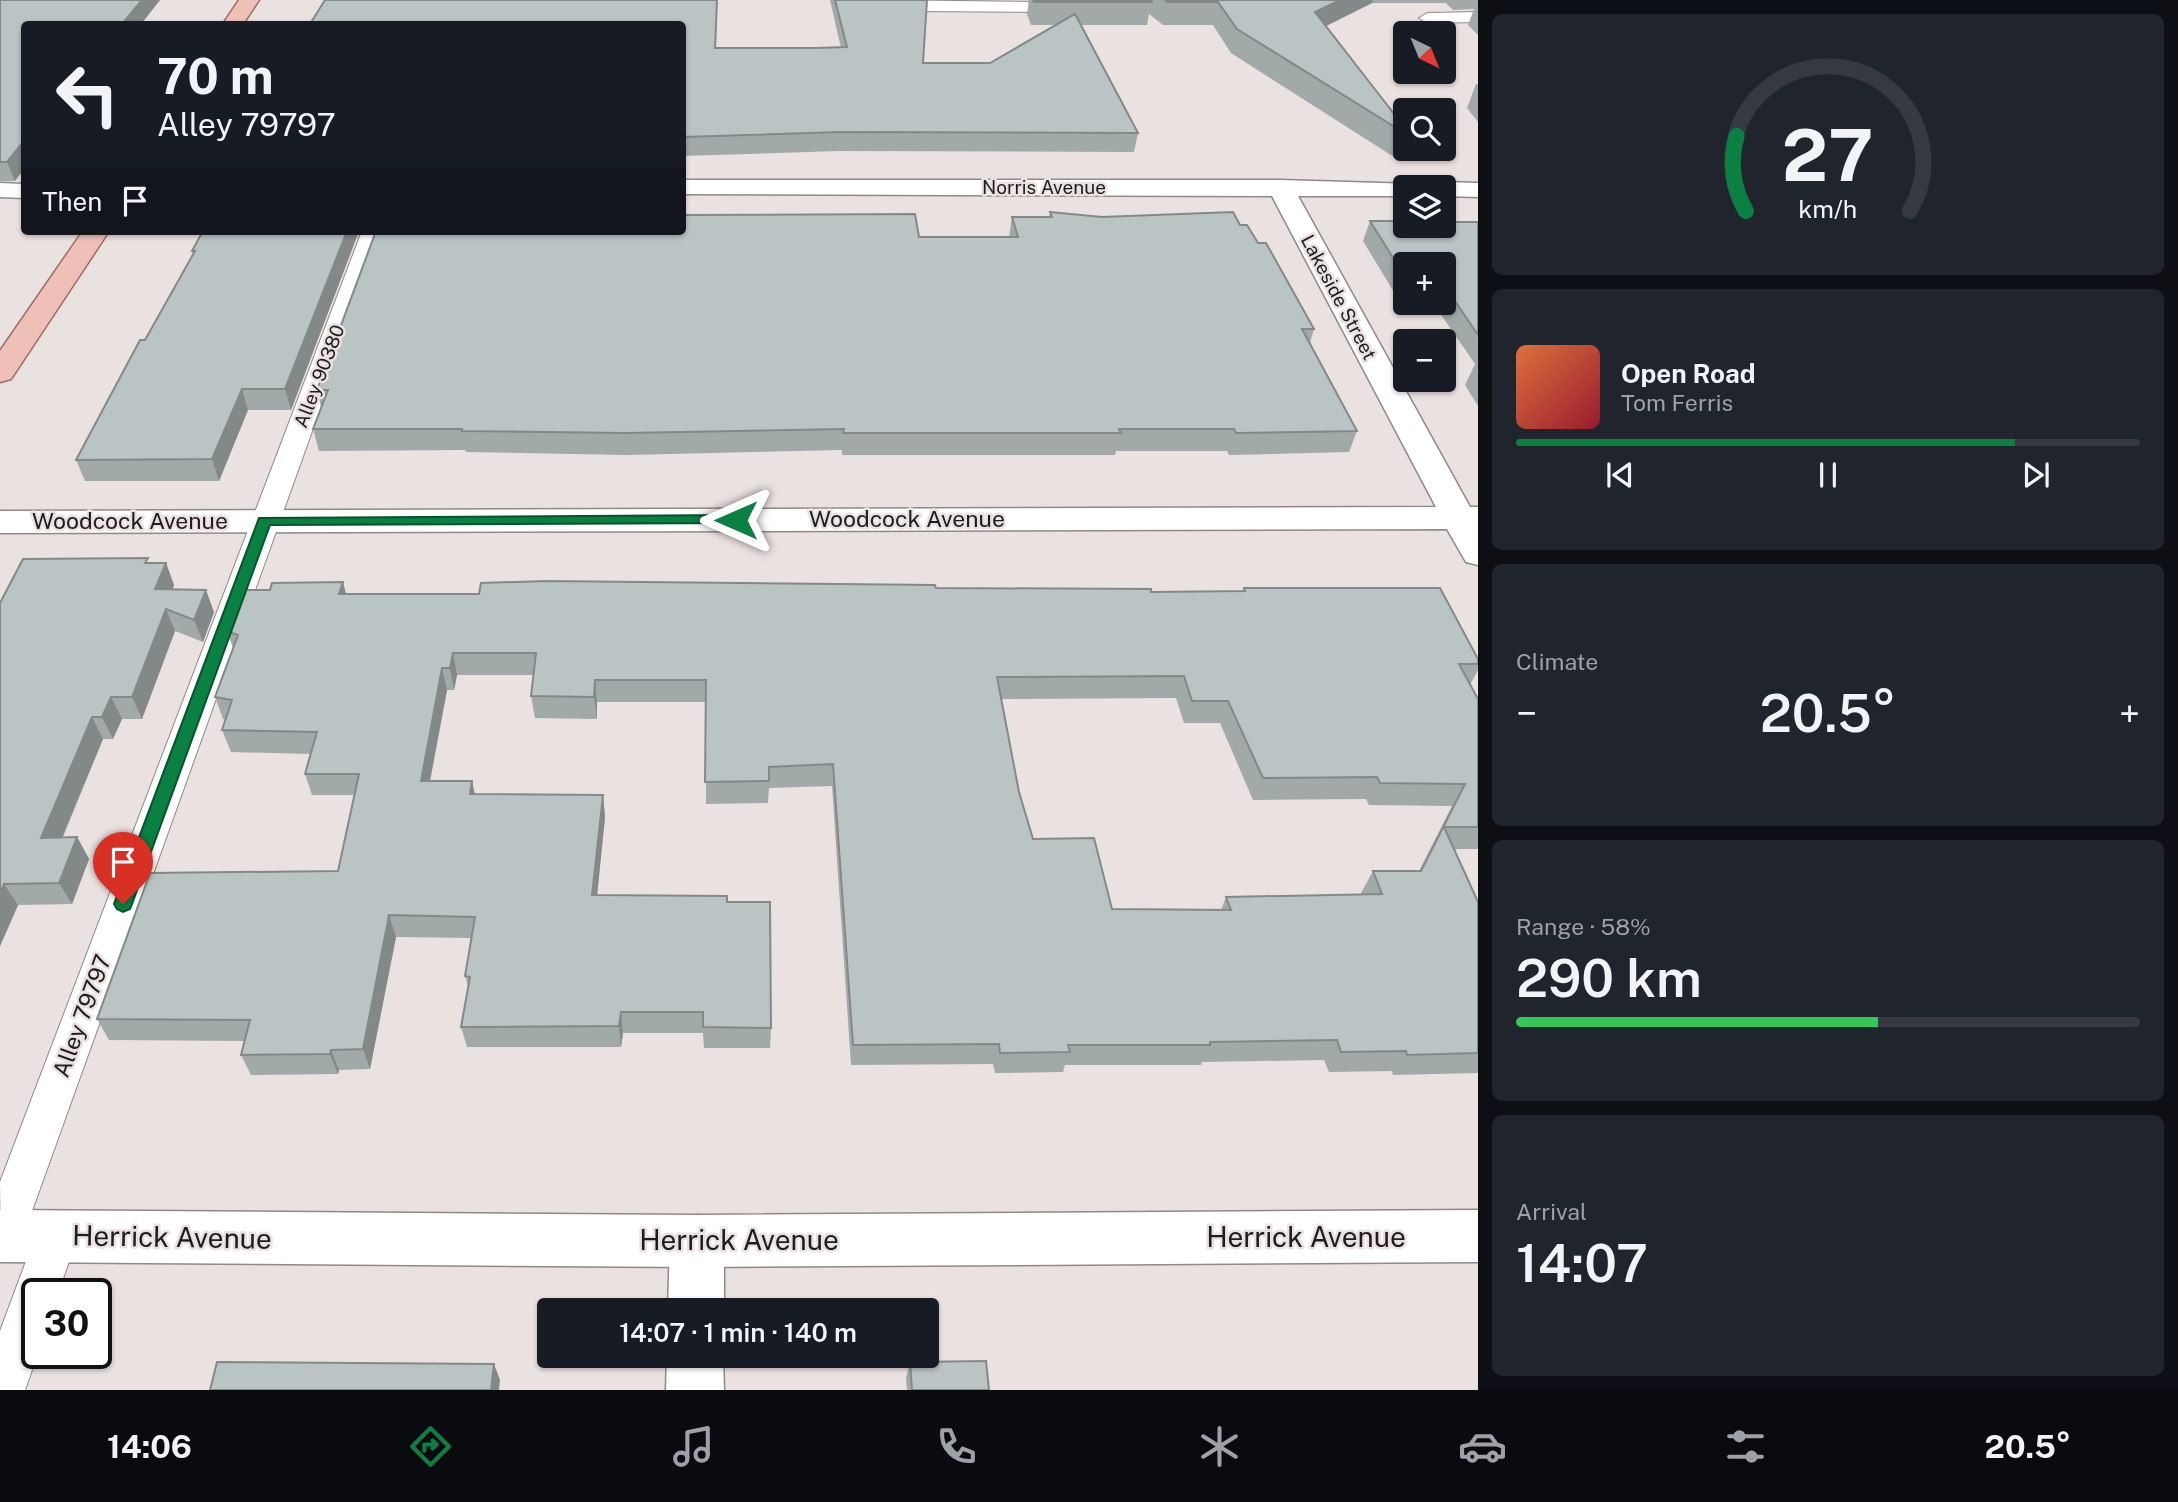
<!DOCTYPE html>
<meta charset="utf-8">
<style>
:root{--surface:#171b24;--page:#20242c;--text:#f1f3f6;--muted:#9ea1a6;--line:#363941;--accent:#0b8043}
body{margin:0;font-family:"Public Sans",sans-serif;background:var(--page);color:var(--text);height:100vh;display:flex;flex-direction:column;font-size:26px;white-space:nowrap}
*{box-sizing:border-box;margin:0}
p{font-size:23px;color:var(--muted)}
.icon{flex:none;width:38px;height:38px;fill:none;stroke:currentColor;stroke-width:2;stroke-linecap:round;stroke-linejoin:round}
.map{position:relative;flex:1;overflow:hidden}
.details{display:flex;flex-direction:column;gap:14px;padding:14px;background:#0d0f14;width:700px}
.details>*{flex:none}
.hud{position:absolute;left:21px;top:21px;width:665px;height:214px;border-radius:7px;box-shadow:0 2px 5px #0004;background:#171b24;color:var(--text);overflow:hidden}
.needle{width:46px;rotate:137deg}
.fabs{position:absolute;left:1393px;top:21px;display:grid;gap:14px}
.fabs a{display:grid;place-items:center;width:63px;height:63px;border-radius:7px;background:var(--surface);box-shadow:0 2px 5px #0004;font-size:35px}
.speed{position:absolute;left:21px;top:1278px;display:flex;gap:14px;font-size:35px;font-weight:700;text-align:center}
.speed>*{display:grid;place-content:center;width:91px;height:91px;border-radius:50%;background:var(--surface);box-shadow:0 2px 5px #0004;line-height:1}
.speed .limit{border:4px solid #111;border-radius:10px;background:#fff;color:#111}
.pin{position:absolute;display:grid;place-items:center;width:60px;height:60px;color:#fff;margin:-72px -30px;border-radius:50% 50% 50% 0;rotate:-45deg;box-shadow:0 0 7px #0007}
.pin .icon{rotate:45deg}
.me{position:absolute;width:77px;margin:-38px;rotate:270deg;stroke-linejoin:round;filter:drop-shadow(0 0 5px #0008)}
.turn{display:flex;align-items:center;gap:24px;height:147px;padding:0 21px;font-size:32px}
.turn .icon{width:91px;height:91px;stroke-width:2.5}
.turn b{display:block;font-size:49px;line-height:60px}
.then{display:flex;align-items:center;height:66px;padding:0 21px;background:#0003;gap:14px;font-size:26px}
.big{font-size:52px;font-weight:600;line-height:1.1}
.details .card{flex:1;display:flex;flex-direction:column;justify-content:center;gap:10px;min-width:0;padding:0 24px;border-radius:10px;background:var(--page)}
.details .dial{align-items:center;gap:0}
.dial svg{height:182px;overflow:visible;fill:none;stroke:var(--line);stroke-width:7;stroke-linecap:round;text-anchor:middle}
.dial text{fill:var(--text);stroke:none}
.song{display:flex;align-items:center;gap:21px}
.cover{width:84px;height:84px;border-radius:10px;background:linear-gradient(135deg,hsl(20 70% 55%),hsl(350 70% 35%))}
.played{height:7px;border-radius:4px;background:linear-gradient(90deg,var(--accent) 80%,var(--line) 80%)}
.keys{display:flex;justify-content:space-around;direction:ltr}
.heat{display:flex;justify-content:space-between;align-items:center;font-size:38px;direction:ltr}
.charge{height:10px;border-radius:5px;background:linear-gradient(90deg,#34c759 58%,var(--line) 0)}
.trip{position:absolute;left:537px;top:1298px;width:402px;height:70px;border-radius:7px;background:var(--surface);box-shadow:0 2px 5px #0004;font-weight:600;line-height:70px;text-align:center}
.dock{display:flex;height:112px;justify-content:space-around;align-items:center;background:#090b0e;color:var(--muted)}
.dock .icon{width:49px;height:49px}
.dock .active{color:var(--accent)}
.dock b{font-size:32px;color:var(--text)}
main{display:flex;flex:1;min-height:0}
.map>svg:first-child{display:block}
</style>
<main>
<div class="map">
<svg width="1478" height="1390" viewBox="0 0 1478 1390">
<rect width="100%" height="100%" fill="#eae2e0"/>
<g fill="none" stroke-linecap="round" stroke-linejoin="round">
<g stroke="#908987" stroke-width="2">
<path id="lane" d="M873 0 1046 2 1054 7 1046 12 909 11 875 3Z
M1478 12V22L1427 23 1419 18 1427 13Z
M362 231H384L23 1236 16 1251 1 1257 0 1182Z
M56 1215 71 1221 78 1236 58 1293H37L38 1353 25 1390H0V1331L41 1221Z"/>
</g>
<g stroke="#908987" stroke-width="3">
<path id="street" d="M682 180H1280L1414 184 1416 187H1405V196H1298L1470 507H1478V565L1466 562 1447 529 0 533V511L1436 507 1272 196 682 194Z
M1444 182 1478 183V197L1444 196V187H1433Z
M0 183 24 184V198L0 197Z
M697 1215 716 1222 724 1241V1311H668L670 1241 678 1222Z
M667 1356H723L724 1390H666Z"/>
</g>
<g stroke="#908987" stroke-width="3">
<path id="secondary" d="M0 1210 697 1215 1478 1210V1262L697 1267 0 1262Z"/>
</g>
<g stroke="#9e6b63" stroke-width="3">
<path id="primary" d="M239 0H259L243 24H223Z
M83 231H109L11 379 0 382V351Z"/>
</g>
<use href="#lane" fill="#fff" fill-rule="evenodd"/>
<use href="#street" fill="#fff" fill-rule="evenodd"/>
<use href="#secondary" fill="#fff" fill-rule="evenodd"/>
<use href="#primary" fill="#eec0b8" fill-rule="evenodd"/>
</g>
<path fill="#a1a9a9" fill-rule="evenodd" d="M0 0H160L141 24H24V169L15 181H0Z
M717 0 716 48H841L830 0H927L923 63H990L1056 25H1031L1027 14 1029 0H1478V35L1468 25 1474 9 1453 10 1446 3H1372L1326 26 1405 128 1397 154 1394 157 1231 53 1213 25H1163L1149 14 1147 25H1081L1138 133 1134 152 839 151 682 156V24Z
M1476 84H1478V122L1467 108Z
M1050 212 1102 217 1240 225 1258 243 1314 329 1310 343 1357 431 1349 452 1229 455 1227 451H1116L1115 455H842V450L627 455 466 452 465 450 319 451 313 429 321 407 317 390 919 237H1009L1012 217H1049Z
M1370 221 1478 222V406L1465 385 1475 364 1433 303H1444V264H1405V302H1400L1363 241Z
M203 231H359L291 410H248L219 481H85L76 460 193 255 192 251Z
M150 563H166L174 585 173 589 214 612 203 642 175 631 142 719H122L113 739H103L63 837H77L89 859 72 904 18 905 0 946V603Z
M936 588 1151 592 1243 591 1244 588 1478 659V670L1470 685 1478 699V849H1454L1478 902V1073L1393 1075 1392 1071 1329 1072 1324 1060 1202 1062 1201 1065H1065L1063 1072 995 1073 993 1064 851 1065 832 786 769 788 768 803 706 804V702H597V719L535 718 531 696 533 675H457L454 690H447L430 781 475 794 603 795 605 817 597 895 727 902 771 1028 770 1048H704L703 1033H623L621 1047H467L461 1027 468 986 465 976 472 938 396 937 370 1069 339 1070 338 1074 251 1075 241 1055 244 1041 109 1040 97 1019 338 871 355 795H312L305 774 310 754 231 752 222 730 226 720 223 719 215 697 233 648 227 631 270 590 346 594H479ZM1176 698 1184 723H1220L1253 800 1366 799 1369 805 1452 806 1419 871H1373L1361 893 1362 895 1226 897 1221 910 1112 909 1033 839 1019 792 1001 699Z
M910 1362 989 1390H907L906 1378Z"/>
<path fill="#838989" d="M142 0H160L141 24H122Z
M1340 0H1373L1372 3 1308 35 1315 12Z
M1405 130 1397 154 1394 157 1403 132Z
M24 141V169L15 181 7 162Z
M347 231H359L291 410 285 389Z
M242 389 248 410 219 481 212 459Z
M166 563 174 585 164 611 155 589Z
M343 582 349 605 339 594Z
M206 590 214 612 203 642 194 620Z
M166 609 175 631 142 719 132 697Z
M453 653 457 675 454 690 450 668Z
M442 668 447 690 426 802 421 781Z
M595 680 597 702V719L594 697Z
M111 697 122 719 113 739 102 717Z
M92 717 103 739 53 859 41 838Z
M472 781 477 803 470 794Z
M603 795 605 817 595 916 592 895Z
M77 837 89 859 72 904 59 883Z
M4 884 18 905 0 946V893Z
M389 915 396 937 370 1069 363 1049Z
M621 1012 623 1033 621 1047 619 1026Z
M331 1050 339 1070 338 1074 330 1054Z
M494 1364 500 1380 499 1390H491Z"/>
<path fill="#bbc4c4" stroke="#838989" stroke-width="2" fill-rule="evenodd" d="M0 0H142L122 24H24V141L7 162H0Z
M325 0H717L715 48H815L847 47 835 0H927L923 63H990L1075 14 1138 133 840 132 682 137V24H310Z
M1033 0H1151L1152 2H1034Z
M1165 0H1340L1315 12 1405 128V130L1403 132 1237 29 1218 2H1167Z
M1050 212 1102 217 1233 212 1240 225H1247L1258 243H1266L1314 329H1302L1357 431 1236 433 1234 429H1119L1121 433H843L844 429 625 433 462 431V429H313L328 390H317L376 231H682V215L915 214 919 237H1018L1012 217H1052Z
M1370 221H1405V226H1444V222H1478V335L1444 285V264H1405V277Z
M203 231H347L285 389H242L212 459 76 460 140 340H145L195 251H192Z
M148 558 145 563H166L155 589 206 590 194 620 166 609 132 697H111L102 717H92L41 838 77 837 59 883 4 884 0 893V603L23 559Z
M546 581 935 585 936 588 1151 589V592L1245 591 1244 588H1440L1478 659V664H1459L1478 699V827H1444L1478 902V1053L1407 1055 1406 1051 1341 1052 1337 1040 1210 1042V1045H1068L1070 1052 1000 1053 999 1044 853 1045 833 764 769 767V781L705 782 706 680H595L594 697 531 696 536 653H453L450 668H442L421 781H472L470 794 603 795 592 895 727 896V902H770L771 1028 703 1027V1012H621L619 1026 461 1027 470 977 465 976 475 917 389 915 363 1049 331 1050 330 1054 241 1055 250 1020 97 1019 150 873 338 871 359 774H305L317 732 222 730 232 700 215 697 238 635 227 631 242 590H270L272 583 343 582 339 594H479L481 583ZM1184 676 1192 701H1228L1263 778 1377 777 1380 783 1465 784 1421 871H1373L1382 894 1226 897 1231 910 1112 909 1094 838 1033 839 1019 792 997 677Z
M986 1361 989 1390H912L910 1362Z
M217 1362 494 1364 491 1390H210Z"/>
<path fill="#0b8043" stroke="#07532c" stroke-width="2" d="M736 515 743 520 740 523 270 525 132 904 130 909 123 912 117 909 114 904 259 518Z"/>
<g text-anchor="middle" stroke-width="5" stroke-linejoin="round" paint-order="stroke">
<g font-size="19" fill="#1f1c1c" stroke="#eae2e0">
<text x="1044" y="194">Norris Avenue</text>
<text transform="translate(1339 297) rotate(62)" y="7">Lakeside Street</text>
<text transform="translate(319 376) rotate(-69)" y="7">Alley 90380</text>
</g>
<g font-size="23" fill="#1f1c1c" stroke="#eae2e0">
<text x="907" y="527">Woodcock Avenue</text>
<text x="130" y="529">Woodcock Avenue</text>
<text transform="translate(82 1016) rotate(-70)" y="8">Alley 79797</text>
</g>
<g font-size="28" fill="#1f1c1c" stroke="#eae2e0">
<text transform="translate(172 1237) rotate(1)" y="10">Herrick Avenue</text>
<text x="1306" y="1247">Herrick Avenue</text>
<text x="739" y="1250">Herrick Avenue</text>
</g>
</g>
</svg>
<div class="fabs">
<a><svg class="needle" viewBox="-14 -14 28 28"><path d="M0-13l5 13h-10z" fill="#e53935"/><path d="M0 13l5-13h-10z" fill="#9ea1a6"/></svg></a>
<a><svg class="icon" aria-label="search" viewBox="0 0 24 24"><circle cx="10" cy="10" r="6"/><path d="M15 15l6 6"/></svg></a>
<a><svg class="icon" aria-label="layers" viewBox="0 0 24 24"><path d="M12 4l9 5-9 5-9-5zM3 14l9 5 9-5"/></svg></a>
<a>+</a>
<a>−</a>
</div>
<div class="speed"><div class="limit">30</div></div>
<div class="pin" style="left:123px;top:904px;background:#d93025"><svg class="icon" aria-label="arrive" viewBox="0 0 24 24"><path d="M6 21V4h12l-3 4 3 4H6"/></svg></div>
<svg class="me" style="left:736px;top:520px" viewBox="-20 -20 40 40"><path d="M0-17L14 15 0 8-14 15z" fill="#0b8043" stroke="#fff" stroke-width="4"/></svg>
<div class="trip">14:07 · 1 min · 140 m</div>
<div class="hud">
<div class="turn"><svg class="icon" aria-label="left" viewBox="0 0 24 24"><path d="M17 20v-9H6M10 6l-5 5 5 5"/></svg><div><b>70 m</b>Alley 79797</div></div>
<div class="then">Then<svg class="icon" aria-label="arrive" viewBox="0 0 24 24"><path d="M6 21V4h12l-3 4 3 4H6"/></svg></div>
</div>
</div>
<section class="details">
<div class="card dial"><svg viewBox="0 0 100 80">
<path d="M14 69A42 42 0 1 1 86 69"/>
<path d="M14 69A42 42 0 0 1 10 36" stroke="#0b8043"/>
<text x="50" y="56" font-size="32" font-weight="700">27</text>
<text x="50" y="72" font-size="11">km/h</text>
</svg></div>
<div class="card">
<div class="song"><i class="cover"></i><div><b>Open Road</b><p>Tom Ferris</p></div></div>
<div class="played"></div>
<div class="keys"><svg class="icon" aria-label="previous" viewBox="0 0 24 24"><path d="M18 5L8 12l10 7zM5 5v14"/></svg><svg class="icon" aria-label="pause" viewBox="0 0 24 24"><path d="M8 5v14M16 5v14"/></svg><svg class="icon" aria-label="next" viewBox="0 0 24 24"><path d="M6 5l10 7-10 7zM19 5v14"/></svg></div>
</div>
<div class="card"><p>Climate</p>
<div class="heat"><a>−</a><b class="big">20.5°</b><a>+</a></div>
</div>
<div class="card"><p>Range · 58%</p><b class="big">290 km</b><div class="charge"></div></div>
<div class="card"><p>Arrival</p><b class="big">14:07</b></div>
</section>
</main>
<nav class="dock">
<b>14:06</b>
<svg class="icon active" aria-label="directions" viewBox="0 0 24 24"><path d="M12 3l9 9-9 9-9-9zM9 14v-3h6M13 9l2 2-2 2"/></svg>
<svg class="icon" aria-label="music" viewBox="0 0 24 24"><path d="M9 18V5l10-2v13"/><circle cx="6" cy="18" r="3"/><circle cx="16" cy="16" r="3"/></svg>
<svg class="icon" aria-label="phone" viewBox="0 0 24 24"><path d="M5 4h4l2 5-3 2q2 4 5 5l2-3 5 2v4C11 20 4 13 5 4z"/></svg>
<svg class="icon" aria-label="climate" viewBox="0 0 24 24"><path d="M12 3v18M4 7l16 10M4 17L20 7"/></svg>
<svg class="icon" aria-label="car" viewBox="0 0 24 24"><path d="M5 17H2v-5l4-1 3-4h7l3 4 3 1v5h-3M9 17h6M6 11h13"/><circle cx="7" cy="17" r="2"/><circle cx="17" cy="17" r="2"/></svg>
<svg class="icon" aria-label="filters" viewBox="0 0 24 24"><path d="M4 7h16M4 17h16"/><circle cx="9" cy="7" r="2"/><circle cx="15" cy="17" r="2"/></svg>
<b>20.5°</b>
</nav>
